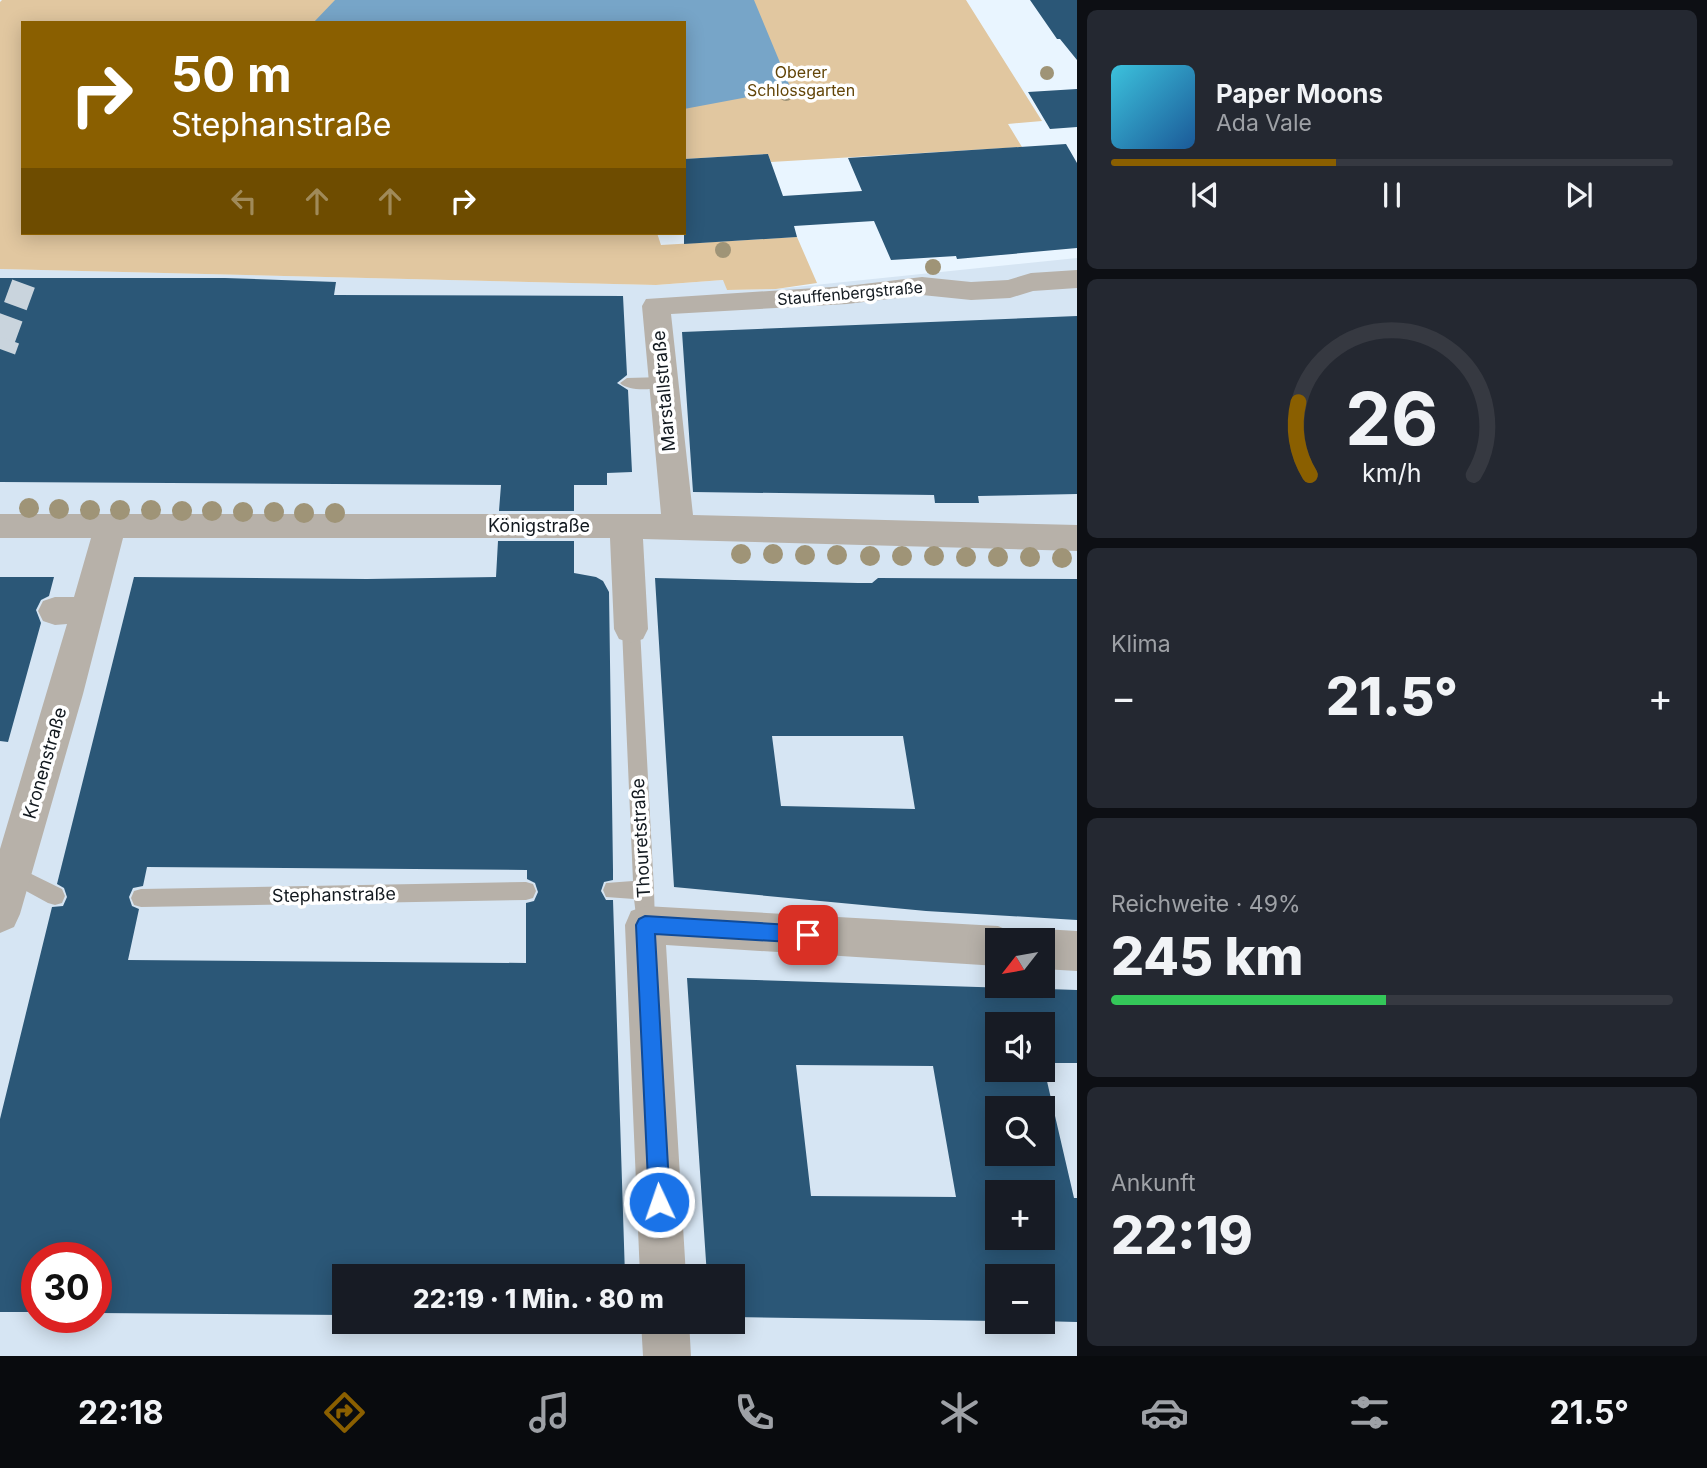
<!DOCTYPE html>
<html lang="de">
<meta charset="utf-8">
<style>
:root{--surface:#171b24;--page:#242831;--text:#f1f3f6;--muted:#9ea1a6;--line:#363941;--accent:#8a5f00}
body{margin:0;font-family:Inter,sans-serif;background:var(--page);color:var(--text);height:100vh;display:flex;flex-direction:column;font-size:26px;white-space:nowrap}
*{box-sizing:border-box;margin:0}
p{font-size:23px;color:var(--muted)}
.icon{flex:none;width:38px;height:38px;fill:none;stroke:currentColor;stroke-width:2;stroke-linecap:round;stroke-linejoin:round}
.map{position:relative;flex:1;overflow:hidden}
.panel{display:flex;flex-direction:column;gap:10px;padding:10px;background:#0d0f14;width:630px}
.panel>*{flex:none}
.hud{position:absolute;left:21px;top:21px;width:665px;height:214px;border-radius:0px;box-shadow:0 4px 18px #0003;background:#8a5f00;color:#fff;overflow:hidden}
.needle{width:46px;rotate:239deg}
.controls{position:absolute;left:985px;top:928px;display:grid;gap:14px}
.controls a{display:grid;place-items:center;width:70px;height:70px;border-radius:0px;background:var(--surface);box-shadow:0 4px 18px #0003;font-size:35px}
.speed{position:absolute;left:21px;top:1242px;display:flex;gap:14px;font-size:35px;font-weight:700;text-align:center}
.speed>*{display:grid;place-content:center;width:91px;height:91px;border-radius:50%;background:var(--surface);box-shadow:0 4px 18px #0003;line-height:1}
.speed .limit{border:10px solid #d22;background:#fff;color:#111}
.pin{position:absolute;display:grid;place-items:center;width:60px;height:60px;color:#fff;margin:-30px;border-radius:14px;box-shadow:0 4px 10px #0006}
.me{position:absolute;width:77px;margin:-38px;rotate:357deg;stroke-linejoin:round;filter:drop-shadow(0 0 5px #0008)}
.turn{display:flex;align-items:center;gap:24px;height:147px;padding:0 35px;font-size:32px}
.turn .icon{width:91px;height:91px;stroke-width:2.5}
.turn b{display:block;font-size:49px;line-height:60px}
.lanes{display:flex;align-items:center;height:66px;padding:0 35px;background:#0003;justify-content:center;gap:35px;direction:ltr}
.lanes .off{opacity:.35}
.big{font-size:52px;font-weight:800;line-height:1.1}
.panel .tile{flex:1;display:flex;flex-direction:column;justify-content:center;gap:10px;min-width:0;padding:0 24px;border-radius:10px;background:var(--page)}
.panel .dial{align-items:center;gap:0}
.dial svg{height:182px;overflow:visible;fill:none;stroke:var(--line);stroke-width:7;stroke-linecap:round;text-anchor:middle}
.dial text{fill:var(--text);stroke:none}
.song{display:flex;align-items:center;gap:21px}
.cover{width:84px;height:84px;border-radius:10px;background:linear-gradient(135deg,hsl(190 70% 55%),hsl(210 70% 35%))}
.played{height:7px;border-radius:4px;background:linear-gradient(90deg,var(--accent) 40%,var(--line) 40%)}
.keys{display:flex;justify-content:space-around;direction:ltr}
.heat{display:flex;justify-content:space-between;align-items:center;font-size:38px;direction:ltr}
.charge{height:10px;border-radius:5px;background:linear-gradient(90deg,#34c759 49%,var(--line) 0)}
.trip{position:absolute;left:332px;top:1264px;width:413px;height:70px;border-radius:0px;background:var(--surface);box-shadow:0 4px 18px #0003;font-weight:800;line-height:70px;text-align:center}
.dock{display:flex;height:112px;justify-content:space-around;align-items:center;background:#090b0e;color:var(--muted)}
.dock .icon{width:49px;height:49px}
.dock .active{color:var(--accent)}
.dock b{font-size:32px;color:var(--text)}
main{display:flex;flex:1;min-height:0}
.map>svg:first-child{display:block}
</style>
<main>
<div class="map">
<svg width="1077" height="1356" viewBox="0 0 1077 1356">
<rect width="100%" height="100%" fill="#e9f5ff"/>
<path fill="#d6e5f3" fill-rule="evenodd" d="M1077 258V1356H0V269L656 285 724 280 727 290 776 289ZM998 940H1043V985H998ZM998 1024H1043V1069H998ZM998 1108H1043V1153H998ZM998 1192H1043V1237H998ZM37 1258H96V1318H37ZM345 1276H733V1321H345ZM998 1276H1043V1321H998Z"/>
<path fill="#e1c7a0" d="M2 0H966L1042 121 1008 124 1022 147 771 162 768 154 684 159V23H23V233H657L661 245 797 237 817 283 776 289 727 290 723 280 656 285 0 269V2Z"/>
<path fill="#77a5c8" d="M335 0H754L791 89 684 109V23H313Z"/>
<path fill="#2b5777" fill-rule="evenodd" d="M1030 0H1077V60L1060 39H1057Z
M1077 89V127L1050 129 1028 92Z
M1066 144 1077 163V248L957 259 956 256 891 260 874 221 794 226 797 237 684 244V159L768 154 783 196 862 191 848 158Z
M0 278H225L336 282 334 295 623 296 627 375 617 383 628 390 632 472 607 473V485H574V511H499L501 485 0 482Z
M1077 316V494L978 496 979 503H935L934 495 693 492 682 332Z
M498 541H574V573L596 577 603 581 609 592 613 870V880L604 882 601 891 606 900H613L625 1276H345V1315L96 1313V1258H37V1312H0V1119L52 907 63 906 67 897 64 888 57 884 134 577 367 579 496 577ZM147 867 527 870V879L535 883 538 892 534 901 526 903V963L128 960 139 909 132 906 129 897 133 888 143 886Z
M0 577H54L49 596 41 600 36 610 41 623 8 742 0 741Z
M655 578 858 583H872L878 578 1077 579V920L926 911 674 887ZM772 736H903L915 809 781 806Z
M687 978 1077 990V1063H1043V1024H998V1069H1043V1064L1074 1198H1077V1322L1039 1321H1043V1276H998V1321L733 1317V1276H707ZM796 1065 933 1066 956 1197 811 1196ZM998 1108H1043V1153H998ZM998 1192H1043V1237H998Z"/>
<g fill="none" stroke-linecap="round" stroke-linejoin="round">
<path stroke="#c9d4dd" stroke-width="24" stroke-dasharray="24 12" stroke-linecap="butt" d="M3 340 26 277"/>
<path stroke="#c9d4dd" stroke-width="32" stroke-dasharray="32 17" stroke-linecap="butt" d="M0 349 4 338"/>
<path fill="#b7b1a9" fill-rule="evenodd" d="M663 377 670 382C662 391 628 392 620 383L627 378Z
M631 622 637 624 640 629 654 890 655 925 652 932 645 935 638 932 634 899 606 897 603 890 606 883 633 881 622 629 625 624Z
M13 865 62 889 65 896 62 903 55 905 48 903 6 880 3 874 6 868Z
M526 882 533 884 536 891 533 898 526 900 141 907 134 905 131 898 134 891 141 889Z"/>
<path fill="#b7b1a9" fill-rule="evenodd" d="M1077 270V288L1033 291 1010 298 971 300 922 295 847 304 671 314 693 515 1077 525V551L643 539 648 629 643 639 631 643 619 639 614 629 610 538H123L83 694 20 914 14 927 0 933V849L67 624 55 625 43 621 38 611 43 601 55 597H74L91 538H0V514H661L642 306 646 299 847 286 922 277 971 282 1008 280 1031 273Z
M645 906 998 926 1012 932 1015 940H998V966L666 945 686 1276H640L625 925 631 911Z
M1043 929 1077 931V971L1043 969V940H1027L1029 935Z
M641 1321H689L691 1356H643Z"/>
</g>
<g fill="#9f9477">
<circle cx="1047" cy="73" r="7"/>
<circle cx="786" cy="94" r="7"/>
<circle cx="723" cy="250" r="8"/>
<circle cx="933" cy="267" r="8"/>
<circle cx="29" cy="508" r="10"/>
<circle cx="59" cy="509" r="10"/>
<circle cx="90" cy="510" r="10"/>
<circle cx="120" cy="510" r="10"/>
<circle cx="151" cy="510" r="10"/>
<circle cx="182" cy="511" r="10"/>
<circle cx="212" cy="511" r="10"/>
<circle cx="243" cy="512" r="10"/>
<circle cx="274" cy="512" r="10"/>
<circle cx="304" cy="513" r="10"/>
<circle cx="335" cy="513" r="10"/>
<circle cx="741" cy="554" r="10"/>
<circle cx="773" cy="554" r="10"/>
<circle cx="805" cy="555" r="10"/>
<circle cx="837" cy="555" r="10"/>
<circle cx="870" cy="556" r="10"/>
<circle cx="902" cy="556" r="10"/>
<circle cx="934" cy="556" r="10"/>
<circle cx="966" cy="557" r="10"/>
<circle cx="998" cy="557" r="10"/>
<circle cx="1030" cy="557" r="10"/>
<circle cx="1062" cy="558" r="10"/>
</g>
<path fill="#1a73e8" stroke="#114b97" stroke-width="2" d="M645 916 808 926 814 928 817 935 814 941 808 943 655 934 670 1202 667 1210 659 1213 652 1210 649 1202 636 925 639 919Z"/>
<g text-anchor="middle" stroke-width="7" stroke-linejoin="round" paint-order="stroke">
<g font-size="16" fill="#634508" stroke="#fff">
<text x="801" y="78">Oberer<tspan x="801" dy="18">Schlossgarten</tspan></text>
</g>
<g font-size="16" fill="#12191f" stroke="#fff">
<text transform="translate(850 293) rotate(-5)" y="6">Stauffenbergstraße</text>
</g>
<g font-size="18" fill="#12191f" stroke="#fff">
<text transform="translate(664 391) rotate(-95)" y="6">Marstallstraße</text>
<text x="539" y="532">Königstraße</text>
<text transform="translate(45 763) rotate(-74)" y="6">Kronenstraße</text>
<text transform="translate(641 838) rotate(-93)" y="6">Thouretstraße</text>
<text transform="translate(334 895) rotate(-1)" y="6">Stephanstraße</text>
</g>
</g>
</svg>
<div class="controls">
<a><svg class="needle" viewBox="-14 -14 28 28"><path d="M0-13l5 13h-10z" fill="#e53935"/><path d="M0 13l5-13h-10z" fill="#9ea1a6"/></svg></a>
<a><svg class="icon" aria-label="sound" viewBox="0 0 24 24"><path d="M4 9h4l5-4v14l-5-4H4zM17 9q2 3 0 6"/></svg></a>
<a><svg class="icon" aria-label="search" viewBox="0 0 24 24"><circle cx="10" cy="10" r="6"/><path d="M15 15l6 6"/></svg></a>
<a>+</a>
<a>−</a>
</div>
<div class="speed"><div class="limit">30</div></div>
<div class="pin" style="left:808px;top:935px;background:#d93025"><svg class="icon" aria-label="arrive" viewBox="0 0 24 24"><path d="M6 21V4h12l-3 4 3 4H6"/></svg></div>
<svg class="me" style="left:659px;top:1202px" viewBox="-20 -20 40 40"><circle r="17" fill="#1a73e8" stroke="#fff" stroke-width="3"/><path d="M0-11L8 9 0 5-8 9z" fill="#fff"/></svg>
<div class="trip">22:19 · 1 Min. · 80 m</div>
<div class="hud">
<div class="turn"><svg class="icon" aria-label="right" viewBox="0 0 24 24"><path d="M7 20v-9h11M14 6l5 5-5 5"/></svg><div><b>50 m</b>Stephanstraße</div></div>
<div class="lanes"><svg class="icon off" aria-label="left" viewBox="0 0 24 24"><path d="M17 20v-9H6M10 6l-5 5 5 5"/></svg><svg class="icon off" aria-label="ahead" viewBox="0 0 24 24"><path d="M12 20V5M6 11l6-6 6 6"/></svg><svg class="icon off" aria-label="ahead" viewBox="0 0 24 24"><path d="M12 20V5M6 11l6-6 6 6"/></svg><svg class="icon" aria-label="right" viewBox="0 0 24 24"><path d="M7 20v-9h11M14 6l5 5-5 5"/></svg></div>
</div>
</div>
<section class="panel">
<div class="tile">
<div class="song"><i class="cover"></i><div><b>Paper Moons</b><p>Ada Vale</p></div></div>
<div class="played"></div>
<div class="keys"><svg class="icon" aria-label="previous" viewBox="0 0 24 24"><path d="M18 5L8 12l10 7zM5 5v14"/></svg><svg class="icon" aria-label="pause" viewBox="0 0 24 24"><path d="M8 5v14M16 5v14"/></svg><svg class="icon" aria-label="next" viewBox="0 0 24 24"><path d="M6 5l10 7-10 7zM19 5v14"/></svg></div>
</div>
<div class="tile dial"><svg viewBox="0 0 100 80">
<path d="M14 69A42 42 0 1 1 86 69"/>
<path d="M14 69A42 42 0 0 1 9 37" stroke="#8a5f00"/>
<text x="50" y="56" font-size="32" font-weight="700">26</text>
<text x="50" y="72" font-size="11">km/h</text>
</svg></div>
<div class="tile"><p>Klima</p>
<div class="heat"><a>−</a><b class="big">21.5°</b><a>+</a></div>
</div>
<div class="tile"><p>Reichweite · 49%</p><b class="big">245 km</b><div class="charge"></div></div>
<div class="tile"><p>Ankunft</p><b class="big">22:19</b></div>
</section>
</main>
<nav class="dock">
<b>22:18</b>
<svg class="icon active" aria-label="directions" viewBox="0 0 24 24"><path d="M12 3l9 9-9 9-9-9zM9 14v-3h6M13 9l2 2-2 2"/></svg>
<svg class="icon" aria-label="music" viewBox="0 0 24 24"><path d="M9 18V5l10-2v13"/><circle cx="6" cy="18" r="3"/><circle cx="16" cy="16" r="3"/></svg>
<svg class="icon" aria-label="phone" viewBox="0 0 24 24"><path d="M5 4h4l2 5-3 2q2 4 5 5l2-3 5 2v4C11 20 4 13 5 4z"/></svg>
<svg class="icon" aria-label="climate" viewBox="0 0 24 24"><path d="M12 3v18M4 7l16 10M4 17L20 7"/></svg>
<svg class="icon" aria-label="car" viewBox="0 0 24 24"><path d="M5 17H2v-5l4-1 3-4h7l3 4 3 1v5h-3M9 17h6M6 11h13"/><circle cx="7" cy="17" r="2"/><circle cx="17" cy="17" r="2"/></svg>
<svg class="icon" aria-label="filters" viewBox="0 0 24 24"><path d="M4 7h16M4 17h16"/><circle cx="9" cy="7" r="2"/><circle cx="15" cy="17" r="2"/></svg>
<b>21.5°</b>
</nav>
